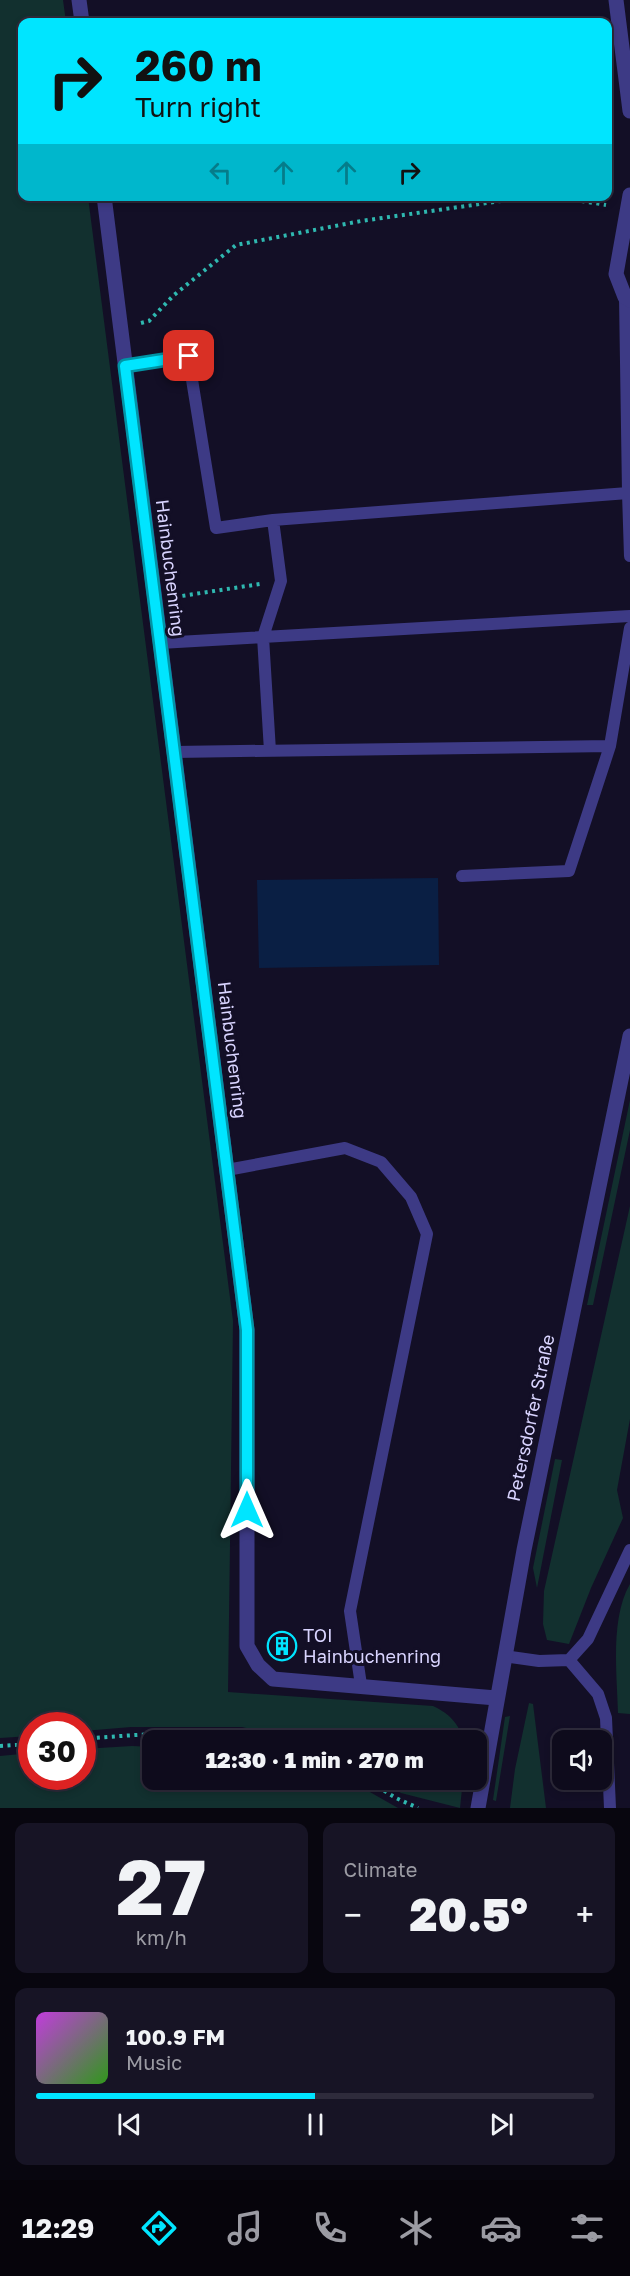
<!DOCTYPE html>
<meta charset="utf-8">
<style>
:root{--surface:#0e0b1c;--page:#171425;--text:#f1f3f6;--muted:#9b9ba3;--line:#2e2b3b;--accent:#00e5ff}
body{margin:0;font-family:"Golos Text",sans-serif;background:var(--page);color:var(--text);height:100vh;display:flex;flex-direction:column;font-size:22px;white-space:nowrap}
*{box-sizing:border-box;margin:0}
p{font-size:20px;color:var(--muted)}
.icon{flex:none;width:33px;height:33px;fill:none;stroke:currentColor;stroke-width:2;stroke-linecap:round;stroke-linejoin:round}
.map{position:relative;height:1808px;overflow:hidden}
.sheet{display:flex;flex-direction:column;gap:15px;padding:15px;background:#08060f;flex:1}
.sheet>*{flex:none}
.guide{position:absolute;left:18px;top:18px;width:594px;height:183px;border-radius:12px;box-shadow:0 3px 9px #0003,0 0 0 2px var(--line);background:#00e5ff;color:#111;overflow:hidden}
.fabs{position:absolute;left:552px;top:1730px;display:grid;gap:12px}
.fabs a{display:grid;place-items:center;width:60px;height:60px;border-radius:12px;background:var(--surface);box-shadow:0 3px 9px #0003,0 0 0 2px var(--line);font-size:30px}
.speed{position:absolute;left:18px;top:1712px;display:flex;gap:12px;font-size:30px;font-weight:700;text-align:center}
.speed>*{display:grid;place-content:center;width:78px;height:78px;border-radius:50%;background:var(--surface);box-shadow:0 3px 9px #0003,0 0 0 2px var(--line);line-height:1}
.speed .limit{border:9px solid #d22;background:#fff;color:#111}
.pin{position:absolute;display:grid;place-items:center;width:51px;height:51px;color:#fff;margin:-26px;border-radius:12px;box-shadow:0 3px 9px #0006}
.me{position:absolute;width:66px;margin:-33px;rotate:0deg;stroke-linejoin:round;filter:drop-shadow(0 0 4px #0008)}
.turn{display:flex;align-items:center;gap:21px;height:126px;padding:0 18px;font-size:27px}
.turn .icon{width:78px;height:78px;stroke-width:2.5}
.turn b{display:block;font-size:42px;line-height:51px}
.lanes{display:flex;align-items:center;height:57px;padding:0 18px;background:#0003;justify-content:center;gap:30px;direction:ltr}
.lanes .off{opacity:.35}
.big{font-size:45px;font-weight:800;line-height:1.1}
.sheet .tile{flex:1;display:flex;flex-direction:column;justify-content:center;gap:9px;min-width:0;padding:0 21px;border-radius:12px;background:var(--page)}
.sheet .dial{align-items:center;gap:0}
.dial b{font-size:78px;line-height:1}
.song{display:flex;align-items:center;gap:18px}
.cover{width:72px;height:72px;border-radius:9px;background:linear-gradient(135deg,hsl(290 70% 55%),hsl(110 70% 35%))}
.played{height:6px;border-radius:3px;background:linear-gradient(90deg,var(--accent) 50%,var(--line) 50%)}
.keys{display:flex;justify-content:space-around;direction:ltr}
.heat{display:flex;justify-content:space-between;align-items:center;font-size:33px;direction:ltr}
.sheet .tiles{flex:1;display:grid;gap:15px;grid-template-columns:1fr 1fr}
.tile:last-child{grid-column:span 2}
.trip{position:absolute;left:142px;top:1730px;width:345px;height:60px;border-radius:12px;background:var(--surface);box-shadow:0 3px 9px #0003,0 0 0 2px var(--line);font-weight:800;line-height:60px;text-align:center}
.menu{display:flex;height:96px;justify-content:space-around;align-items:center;background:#06040b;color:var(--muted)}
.menu .icon{width:42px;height:42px}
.menu .selected{color:var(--accent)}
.menu b{font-size:27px;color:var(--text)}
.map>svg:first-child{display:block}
</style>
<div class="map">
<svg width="630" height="1808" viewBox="0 0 630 1808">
<rect width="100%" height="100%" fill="#130f26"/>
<path fill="#12302f" d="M0 0H63L66 22H22V196L88 197 233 1321 228 1692 433 1706C450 1714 458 1723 464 1740H298L242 1727H131L83 1731 82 1725H32L31 1736 0 1738Z
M630 1100V1130L593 1305H587Z
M630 1206V1419L617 1490 623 1518 591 1588 569 1644 547 1640 543 1624 544 1591Z
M555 1459 562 1460 537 1588 533 1568Z
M630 1584V1714L618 1713C617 1675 610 1618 630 1584Z
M529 1703 533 1704 546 1808H510L515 1769Z
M510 1716 496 1801 493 1800 505 1717Z
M132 1746 153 1747V1779H347L398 1808H0V1756L31 1753 32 1776H82L83 1749Z
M380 1779H463L460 1808 401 1793Z"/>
<path fill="#0a1f44" d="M438 878 439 965 259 968 257 880Z"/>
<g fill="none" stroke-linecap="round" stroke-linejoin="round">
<path stroke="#2fb8b0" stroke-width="4" stroke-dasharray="3 4.5" stroke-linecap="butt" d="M552 196 606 205
M141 323 149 321 174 295 236 245 361 221 536 196
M175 597 260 584
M82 1739C143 1734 207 1729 267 1740
M0 1746 32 1744
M365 1779 396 1798 418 1808"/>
<path stroke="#3d3a85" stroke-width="12" d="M625 297 628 493
M125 366 188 355 216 528 273 520 281 581 263 637 270 751
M273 520 628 493 630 556
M160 643 630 616
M174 752 610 746
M462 876 569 871 610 746 630 628
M227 1170 345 1148 381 1162 411 1197 427 1234 350 1611 361 1685
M504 1656 539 1661 569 1660 588 1639 630 1550
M569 1660 598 1694 606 1718 610 1808"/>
<path stroke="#3d3a85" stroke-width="15" d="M79 0 82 22
M616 0 630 111
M630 195 616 274 625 297 630 300
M104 196 247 1330V1646L258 1665 273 1679 496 1698
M478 1808 524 1550 630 1036"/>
</g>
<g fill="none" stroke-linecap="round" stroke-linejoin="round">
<g stroke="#0095a6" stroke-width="15">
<path id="route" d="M189 356 125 366 247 1330V1510"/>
</g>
<use href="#route" stroke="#00e5ff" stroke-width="10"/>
</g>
<defs>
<g id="building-ring" transform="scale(1.5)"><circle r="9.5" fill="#130f26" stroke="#00e5ff" stroke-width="1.5"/><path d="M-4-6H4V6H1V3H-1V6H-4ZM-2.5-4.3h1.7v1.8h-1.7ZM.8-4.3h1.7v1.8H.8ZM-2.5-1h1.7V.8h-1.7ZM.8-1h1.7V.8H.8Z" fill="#00e5ff"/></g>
</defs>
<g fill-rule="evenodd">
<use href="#building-ring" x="282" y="1646"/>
</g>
<g text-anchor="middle" stroke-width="6" stroke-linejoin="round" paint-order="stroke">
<g font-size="18" fill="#d9d4ff" stroke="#130f26">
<text transform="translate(170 568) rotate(83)" y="6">Hainbuchenring</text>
<text transform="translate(232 1050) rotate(83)" y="6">Hainbuchenring</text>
<text transform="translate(531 1418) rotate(-78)" y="6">Petersdorfer Straße</text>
</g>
<g font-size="18" fill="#d9d4ff" stroke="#130f26" text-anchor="start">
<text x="303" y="1642">TOI<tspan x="303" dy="21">Hainbuchenring</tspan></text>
</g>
</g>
</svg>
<div class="fabs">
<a><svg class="icon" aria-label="sound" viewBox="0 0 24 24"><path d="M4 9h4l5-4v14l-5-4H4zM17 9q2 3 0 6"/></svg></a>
</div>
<div class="speed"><div class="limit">30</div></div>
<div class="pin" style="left:189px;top:356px;background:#d93025"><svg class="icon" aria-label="arrive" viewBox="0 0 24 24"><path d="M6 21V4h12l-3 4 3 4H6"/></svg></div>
<svg class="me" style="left:247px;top:1510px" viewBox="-20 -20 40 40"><path d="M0-17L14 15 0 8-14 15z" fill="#00e5ff" stroke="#fff" stroke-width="4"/></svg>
<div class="trip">12:30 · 1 min · 270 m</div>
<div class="guide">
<div class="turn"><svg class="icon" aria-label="right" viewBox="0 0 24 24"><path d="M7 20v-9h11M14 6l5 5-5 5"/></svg><div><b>260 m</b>Turn right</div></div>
<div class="lanes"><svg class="icon off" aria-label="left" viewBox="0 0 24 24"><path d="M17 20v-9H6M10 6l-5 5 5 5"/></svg><svg class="icon off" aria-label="ahead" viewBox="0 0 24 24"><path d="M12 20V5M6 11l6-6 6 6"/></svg><svg class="icon off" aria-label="ahead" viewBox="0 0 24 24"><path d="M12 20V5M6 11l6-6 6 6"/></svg><svg class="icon" aria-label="right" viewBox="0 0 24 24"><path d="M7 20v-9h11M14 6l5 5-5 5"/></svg></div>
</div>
</div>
<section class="sheet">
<div class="tiles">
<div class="tile dial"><b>27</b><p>km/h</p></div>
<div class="tile"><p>Climate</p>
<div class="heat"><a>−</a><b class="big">20.5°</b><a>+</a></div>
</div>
<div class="tile">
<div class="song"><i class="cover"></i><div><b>100.9 FM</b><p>Music</p></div></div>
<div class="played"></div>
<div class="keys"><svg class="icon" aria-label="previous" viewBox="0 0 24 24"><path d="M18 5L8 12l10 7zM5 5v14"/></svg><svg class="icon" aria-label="pause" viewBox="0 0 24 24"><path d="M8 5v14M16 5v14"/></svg><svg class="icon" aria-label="next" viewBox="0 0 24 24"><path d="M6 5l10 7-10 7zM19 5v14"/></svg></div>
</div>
</div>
</section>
<nav class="menu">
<b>12:29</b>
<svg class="icon selected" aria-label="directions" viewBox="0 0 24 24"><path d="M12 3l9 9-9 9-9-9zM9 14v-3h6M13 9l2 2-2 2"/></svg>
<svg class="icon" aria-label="music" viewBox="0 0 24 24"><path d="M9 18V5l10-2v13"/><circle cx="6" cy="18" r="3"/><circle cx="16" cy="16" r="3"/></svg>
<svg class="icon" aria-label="phone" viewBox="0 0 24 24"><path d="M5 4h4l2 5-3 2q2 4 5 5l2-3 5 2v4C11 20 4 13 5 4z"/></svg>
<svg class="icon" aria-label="climate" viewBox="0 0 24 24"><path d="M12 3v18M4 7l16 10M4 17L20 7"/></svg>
<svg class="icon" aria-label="car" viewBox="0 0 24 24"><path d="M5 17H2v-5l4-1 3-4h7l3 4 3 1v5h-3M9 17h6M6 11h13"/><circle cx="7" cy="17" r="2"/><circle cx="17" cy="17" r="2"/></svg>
<svg class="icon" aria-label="filters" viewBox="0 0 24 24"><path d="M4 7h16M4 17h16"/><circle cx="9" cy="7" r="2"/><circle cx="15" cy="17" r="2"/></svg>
</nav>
